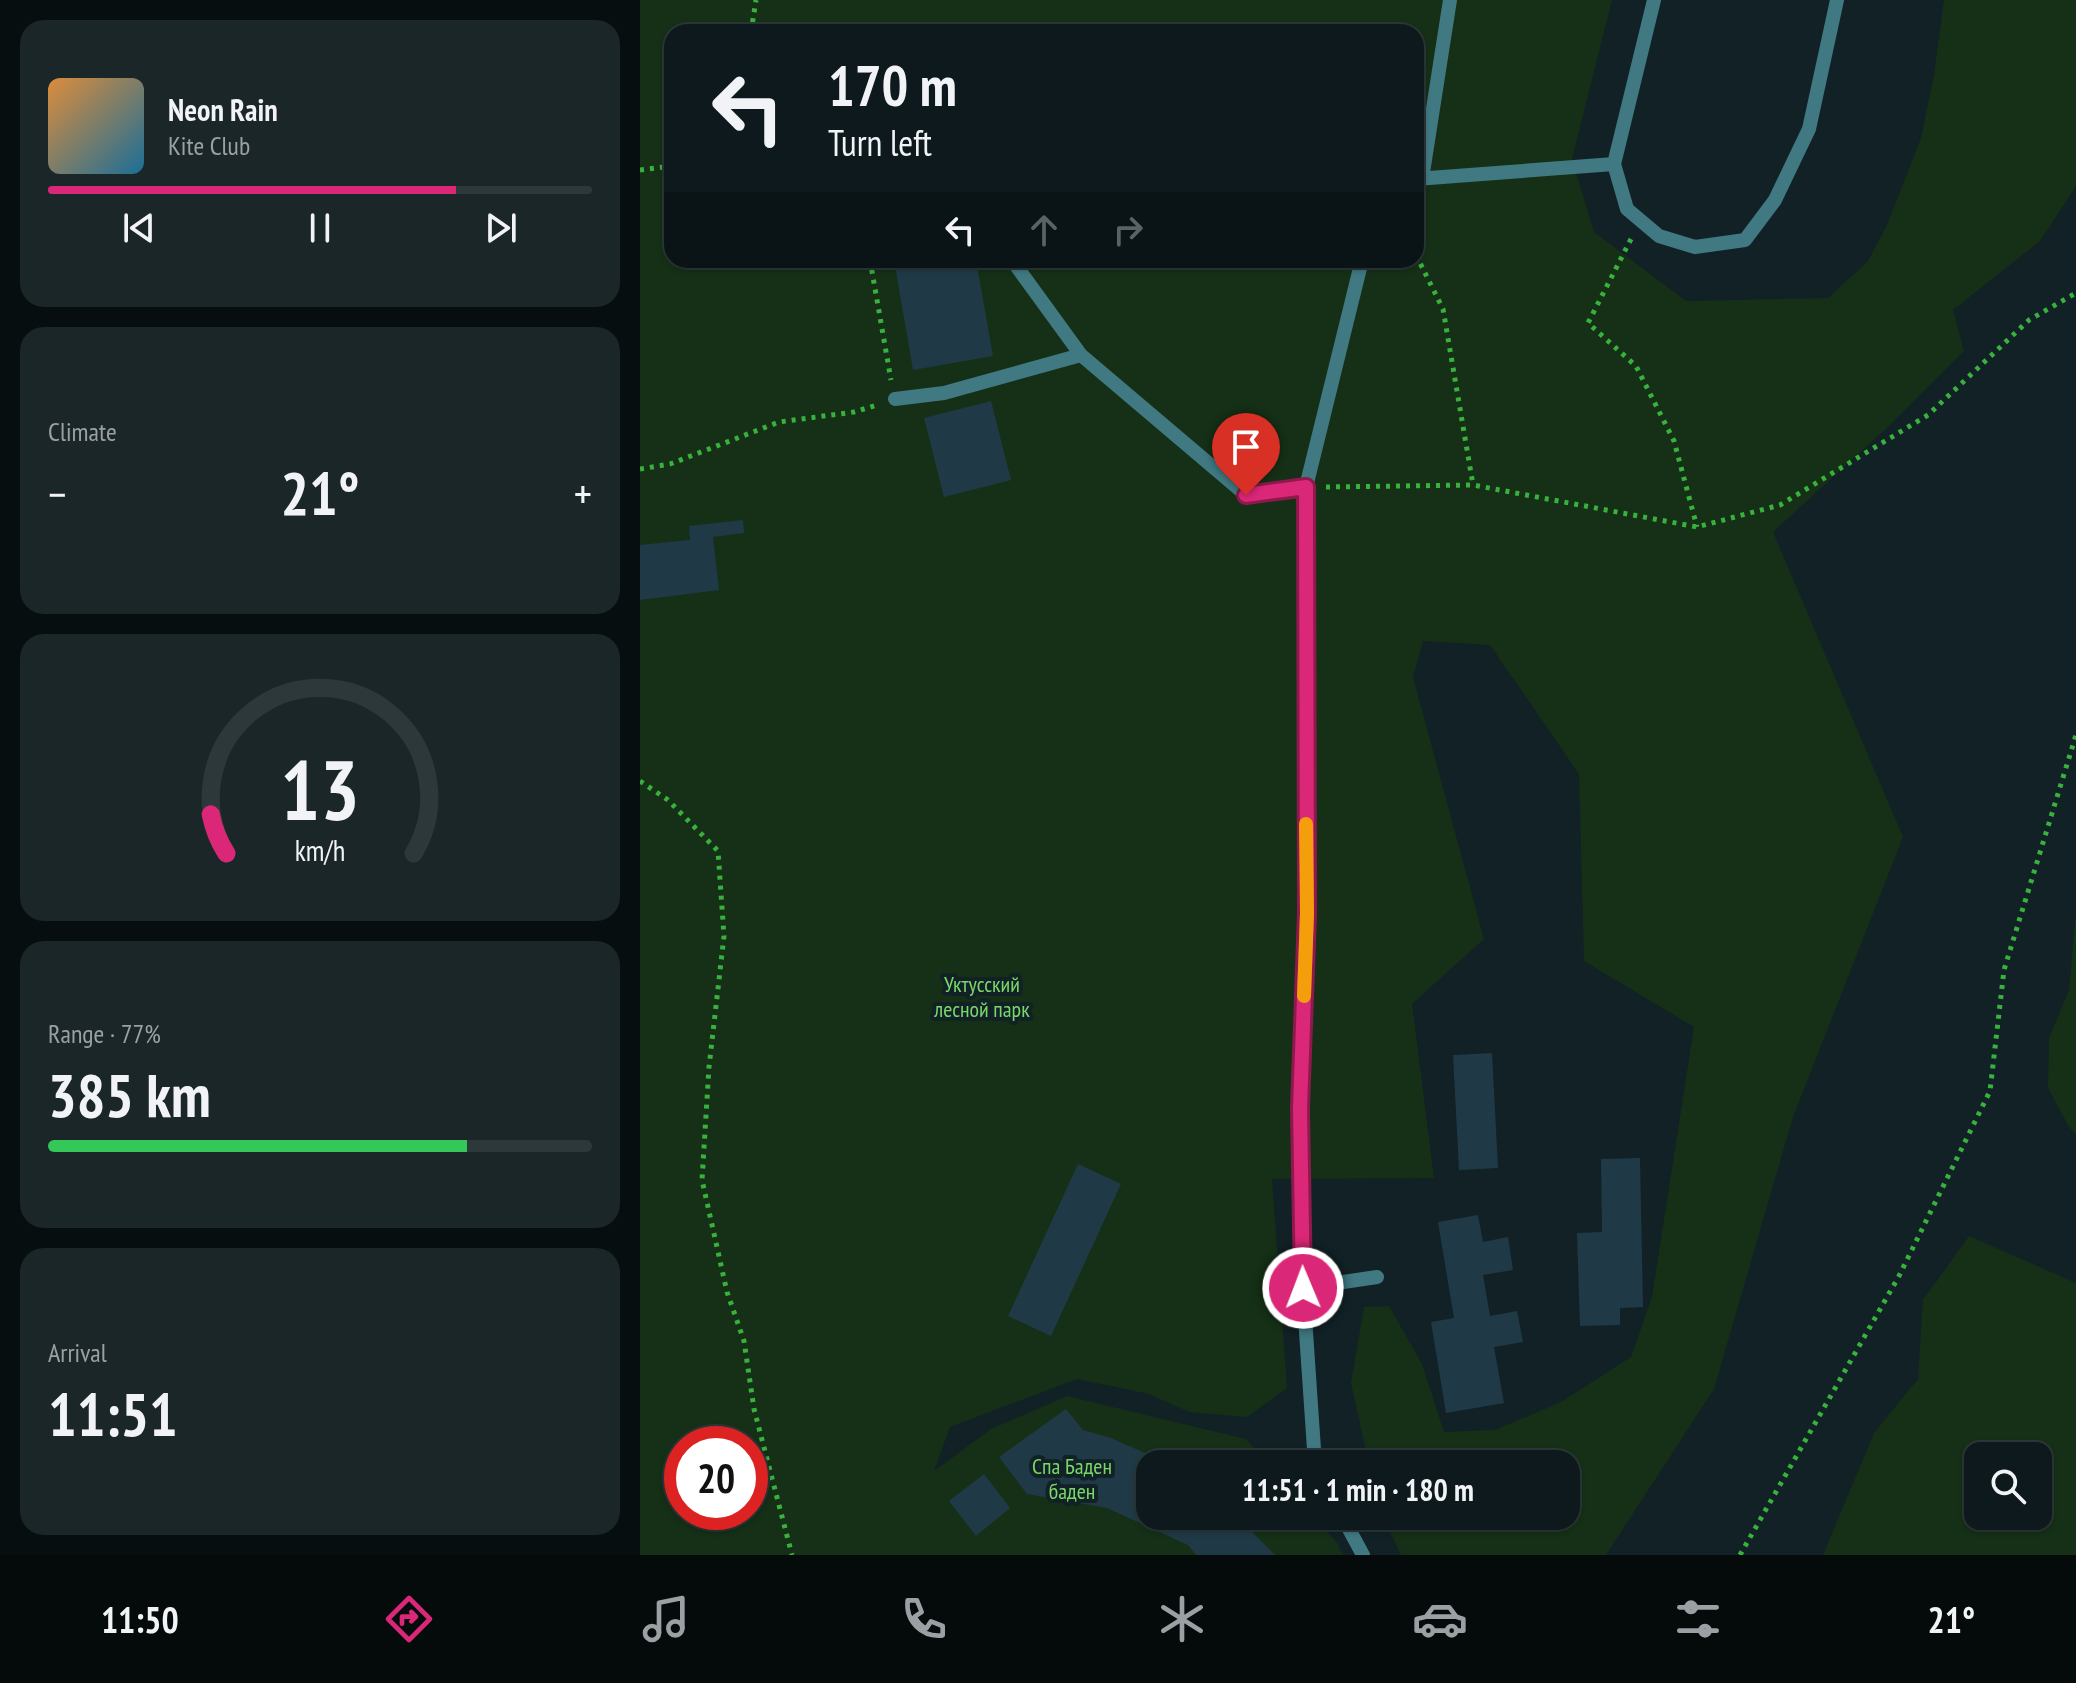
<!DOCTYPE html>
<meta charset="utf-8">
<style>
:root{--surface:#0d191c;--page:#1b2629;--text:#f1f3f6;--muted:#9aa0a3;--line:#2d383b;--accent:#db2777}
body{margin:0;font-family:"PT Sans Narrow",sans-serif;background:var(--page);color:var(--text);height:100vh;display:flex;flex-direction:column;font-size:30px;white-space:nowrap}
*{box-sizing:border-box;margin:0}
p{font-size:26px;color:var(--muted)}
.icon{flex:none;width:44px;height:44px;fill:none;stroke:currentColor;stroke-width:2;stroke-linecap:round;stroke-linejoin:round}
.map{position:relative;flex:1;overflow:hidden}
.panel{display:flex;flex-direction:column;gap:20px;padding:20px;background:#070e0f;width:640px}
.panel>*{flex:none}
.top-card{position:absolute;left:24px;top:24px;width:760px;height:244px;border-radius:24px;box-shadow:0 2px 6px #0004,0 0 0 2px var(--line);background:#0d191c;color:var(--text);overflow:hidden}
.controls{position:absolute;left:1324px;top:1442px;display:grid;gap:16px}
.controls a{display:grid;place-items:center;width:88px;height:88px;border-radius:16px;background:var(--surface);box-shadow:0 2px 6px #0004,0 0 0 2px var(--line);font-size:40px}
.speed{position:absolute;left:24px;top:1426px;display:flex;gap:16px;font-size:40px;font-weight:700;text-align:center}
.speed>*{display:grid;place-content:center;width:104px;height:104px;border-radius:50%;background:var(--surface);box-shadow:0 2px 6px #0004,0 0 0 2px var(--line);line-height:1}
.speed .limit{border:12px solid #d22;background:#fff;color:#111}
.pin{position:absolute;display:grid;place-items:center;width:68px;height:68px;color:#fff;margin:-82px -34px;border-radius:50% 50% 50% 0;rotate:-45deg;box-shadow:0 0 8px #0007}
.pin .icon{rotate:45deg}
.me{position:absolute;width:88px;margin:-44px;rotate:359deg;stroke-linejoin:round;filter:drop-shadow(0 0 6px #0008)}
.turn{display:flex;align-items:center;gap:28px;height:168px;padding:0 32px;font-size:36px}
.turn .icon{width:104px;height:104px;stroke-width:2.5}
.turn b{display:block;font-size:56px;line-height:68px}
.lanes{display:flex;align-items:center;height:76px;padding:0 32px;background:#0003;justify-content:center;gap:40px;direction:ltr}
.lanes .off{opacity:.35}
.big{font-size:60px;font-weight:800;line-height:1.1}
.panel .widget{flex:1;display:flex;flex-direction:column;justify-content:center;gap:12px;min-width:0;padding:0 28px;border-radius:24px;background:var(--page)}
.panel .dial{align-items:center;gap:0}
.dial svg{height:208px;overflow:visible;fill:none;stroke:var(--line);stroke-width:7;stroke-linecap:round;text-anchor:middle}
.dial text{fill:var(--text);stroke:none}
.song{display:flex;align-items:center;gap:24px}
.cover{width:96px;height:96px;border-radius:12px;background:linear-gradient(135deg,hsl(30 70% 55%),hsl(200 70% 35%))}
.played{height:8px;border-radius:4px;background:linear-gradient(90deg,var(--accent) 75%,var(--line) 75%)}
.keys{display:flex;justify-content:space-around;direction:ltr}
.heat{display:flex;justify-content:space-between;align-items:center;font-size:44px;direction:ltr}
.charge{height:12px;border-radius:6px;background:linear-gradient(90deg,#34c759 77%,var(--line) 0)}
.trip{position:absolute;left:496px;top:1450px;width:444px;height:80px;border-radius:24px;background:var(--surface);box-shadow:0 2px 6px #0004,0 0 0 2px var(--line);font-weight:800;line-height:80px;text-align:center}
.tab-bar{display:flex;height:128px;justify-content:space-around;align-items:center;background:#050a0b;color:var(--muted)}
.tab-bar .icon{width:56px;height:56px}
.tab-bar .on{color:var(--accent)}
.tab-bar b{font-size:36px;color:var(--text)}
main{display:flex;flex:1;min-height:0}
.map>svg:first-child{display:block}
</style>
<main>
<section class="panel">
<div class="widget">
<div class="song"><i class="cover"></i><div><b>Neon Rain</b><p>Kite Club</p></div></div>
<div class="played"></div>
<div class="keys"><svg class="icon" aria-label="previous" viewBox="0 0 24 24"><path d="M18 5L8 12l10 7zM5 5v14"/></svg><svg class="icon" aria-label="pause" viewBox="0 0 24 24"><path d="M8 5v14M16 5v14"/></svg><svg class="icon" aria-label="next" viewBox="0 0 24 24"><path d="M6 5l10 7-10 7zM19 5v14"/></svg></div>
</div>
<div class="widget"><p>Climate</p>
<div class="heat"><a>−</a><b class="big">21°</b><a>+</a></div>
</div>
<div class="widget dial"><svg viewBox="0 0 100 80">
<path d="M14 69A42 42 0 1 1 86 69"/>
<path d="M14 69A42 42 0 0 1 8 54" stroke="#db2777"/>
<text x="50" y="56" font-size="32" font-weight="700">13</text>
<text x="50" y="72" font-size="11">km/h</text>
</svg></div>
<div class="widget"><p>Range · 77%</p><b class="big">385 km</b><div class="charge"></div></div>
<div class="widget"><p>Arrival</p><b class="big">11:51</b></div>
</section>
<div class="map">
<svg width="1436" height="1555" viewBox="0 0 1436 1555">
<rect width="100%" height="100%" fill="#112126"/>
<path fill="#153016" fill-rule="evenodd" d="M0 0H972L932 159 954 232 1046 301 1188 298 1228 261 1247 225 1281 138 1294 75 1304 0H1436V185L1433 191 1400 241 1313 310 1324 351 1250 425 1133 532 1263 837 1153 1117 1074 1389 966 1555H761L742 1516H926V1464H729L711 1383 724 1307 749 1306 782 1364 804 1432 855 1430 921 1402 991 1357 1012 1297 1054 1027 944 961 939 774 850 645 783 641 773 677 844 939 772 1004 794 1178 632 1179 647 1388 607 1417 549 1412 509 1394 437 1379 310 1427 294 1471 351 1429 427 1396 606 1439 628 1464H510V1516H674L698 1544 703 1555H0ZM32 32H776V260H32ZM42 1444H110V1512H42Z
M1436 911V1134L1429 1127 1408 1088 1409 1038 1429 990Z
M1329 1236 1436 1283V1555H1183L1234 1433 1278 1379 1283 1300ZM1398 1456V1516H1338V1456Z"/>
<path fill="#1f3a46" d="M254 260H336L353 356 273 370Z
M351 401 371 480 304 497 284 418Z
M103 520 104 533 73 537 79 590 0 600V545L50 540 49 526Z
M852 1053 858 1168 819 1170 813 1055Z
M1000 1158 1003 1307 980 1308V1325L940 1326 937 1233 962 1232 961 1159Z
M438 1164 481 1184 411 1336 368 1316Z
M838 1215 843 1242 868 1237 873 1270 843 1275 850 1316 877 1311 883 1342 854 1347 864 1403 806 1413 791 1322 814 1318 798 1222Z
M426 1409 443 1430 471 1438 530 1464H510V1516H596L635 1555H556L548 1545 467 1508 387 1494 359 1457Z
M344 1474 370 1508 336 1536 309 1501Z"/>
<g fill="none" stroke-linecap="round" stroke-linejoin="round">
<path stroke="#39b13d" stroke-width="5" stroke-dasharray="4 6" stroke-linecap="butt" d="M111 32 116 0
M0 170 32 166
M991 239 948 323 996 366 1034 441 1057 527
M776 255 803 309 833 485
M230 260 251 380
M0 469 30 464 139 422 214 412 237 405
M686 487 833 485 1057 527 1140 505 1288 415 1389 320 1436 293
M0 781 28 800 78 851 84 936 69 1067 62 1180 87 1292 104 1341 114 1409 152 1555
M1100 1555 1259 1276 1350 1091 1364 970 1436 735"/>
<path stroke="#407982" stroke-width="14" d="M1014 0 974 164 987 209 1019 236 1055 247 1105 240 1135 200 1169 129 1197 0
M776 179 974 164
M782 179 810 0
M372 260 441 355
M255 399 304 393 441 355 606 495 666 487
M663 1288 660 1108 667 913 666 487 722 260
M675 1464 663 1288 737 1277
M702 1516 723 1555"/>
</g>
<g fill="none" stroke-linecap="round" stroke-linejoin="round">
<g stroke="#8e194d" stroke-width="20">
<path id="route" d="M606 495 666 487 667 913 660 1108 663 1288"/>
</g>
<use href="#route" stroke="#db2777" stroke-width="14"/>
<path stroke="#f59e0b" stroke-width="14" d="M664 996 667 913 666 824"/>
</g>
<g text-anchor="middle" stroke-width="8" stroke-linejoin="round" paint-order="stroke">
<g font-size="22" fill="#7ad869" stroke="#112126">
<text x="342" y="992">Уктусский<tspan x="342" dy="25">лесной парк</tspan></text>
<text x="432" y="1474">Спа Баден<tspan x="432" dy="25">баден</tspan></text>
</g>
</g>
</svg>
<div class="controls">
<a><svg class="icon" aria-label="search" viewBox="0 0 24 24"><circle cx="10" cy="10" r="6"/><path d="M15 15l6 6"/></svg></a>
</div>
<div class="speed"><div class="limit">20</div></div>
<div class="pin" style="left:606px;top:495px;background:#d93025"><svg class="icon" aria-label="arrive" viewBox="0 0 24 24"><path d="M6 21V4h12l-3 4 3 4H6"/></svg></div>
<svg class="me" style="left:663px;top:1288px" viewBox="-20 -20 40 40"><circle r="17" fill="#db2777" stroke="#fff" stroke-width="3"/><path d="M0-11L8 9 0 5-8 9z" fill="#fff"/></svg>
<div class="trip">11:51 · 1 min · 180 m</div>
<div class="top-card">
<div class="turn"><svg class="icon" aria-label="left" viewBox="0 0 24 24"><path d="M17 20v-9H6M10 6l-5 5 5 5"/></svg><div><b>170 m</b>Turn left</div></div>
<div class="lanes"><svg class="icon" aria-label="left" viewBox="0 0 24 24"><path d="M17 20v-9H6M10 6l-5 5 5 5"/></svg><svg class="icon off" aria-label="ahead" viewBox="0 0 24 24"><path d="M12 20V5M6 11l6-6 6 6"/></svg><svg class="icon off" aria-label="right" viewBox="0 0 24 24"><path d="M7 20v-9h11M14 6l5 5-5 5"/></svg></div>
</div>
</div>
</main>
<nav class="tab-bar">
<b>11:50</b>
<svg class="icon on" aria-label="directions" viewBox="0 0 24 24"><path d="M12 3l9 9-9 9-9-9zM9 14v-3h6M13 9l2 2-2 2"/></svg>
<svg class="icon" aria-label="music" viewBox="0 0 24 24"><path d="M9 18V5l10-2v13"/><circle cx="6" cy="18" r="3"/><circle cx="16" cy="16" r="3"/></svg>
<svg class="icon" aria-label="phone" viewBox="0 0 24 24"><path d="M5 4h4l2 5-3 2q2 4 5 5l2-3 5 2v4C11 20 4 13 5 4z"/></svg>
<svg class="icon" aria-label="climate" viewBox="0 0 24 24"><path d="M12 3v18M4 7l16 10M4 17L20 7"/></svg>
<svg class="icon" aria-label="car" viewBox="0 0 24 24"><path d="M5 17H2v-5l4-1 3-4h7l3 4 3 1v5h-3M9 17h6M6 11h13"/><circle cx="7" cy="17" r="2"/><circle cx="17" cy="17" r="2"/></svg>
<svg class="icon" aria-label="filters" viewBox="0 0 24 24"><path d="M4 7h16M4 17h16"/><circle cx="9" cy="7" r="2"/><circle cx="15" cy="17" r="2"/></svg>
<b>21°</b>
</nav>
